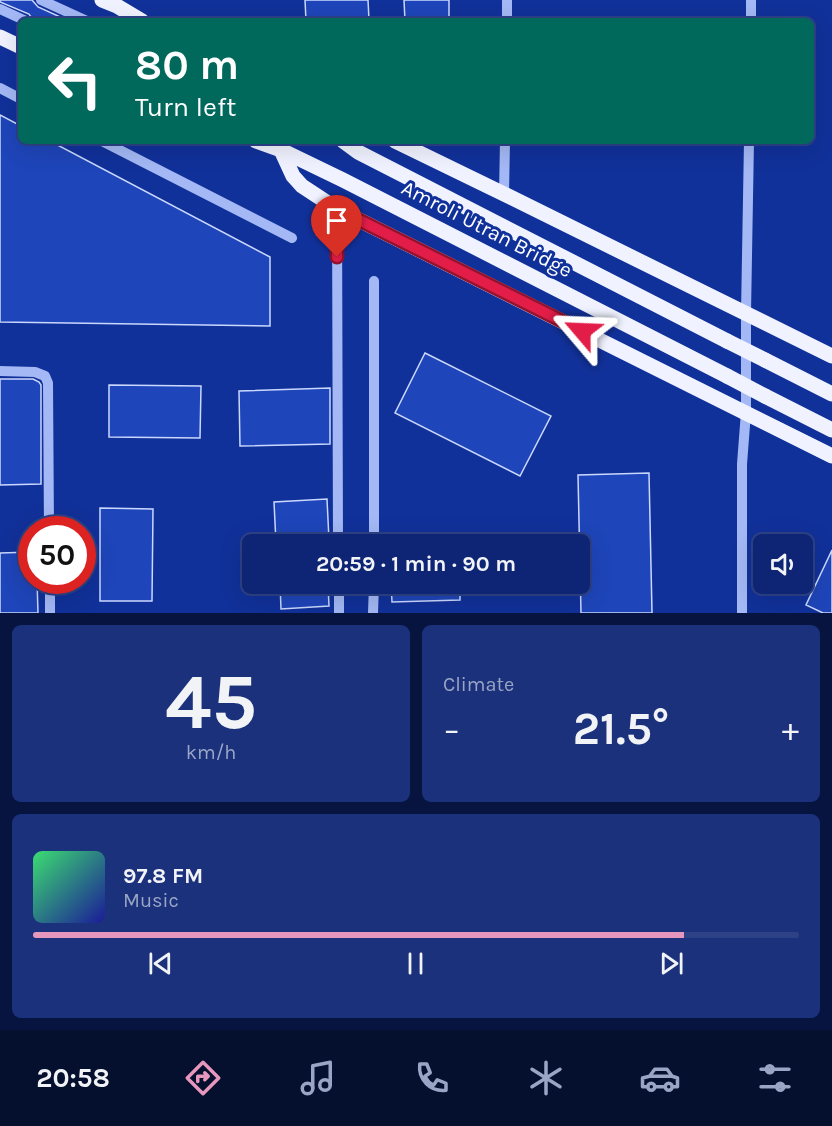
<!DOCTYPE html>
<meta charset="utf-8">
<style>
:root{--surface:#0d2574;--page:#1b317c;--text:#f1f3f6;--muted:#9aa5c5;--line:#2d4286;--accent:#e797bd}
body{margin:0;font-family:Karla,sans-serif;background:var(--page);color:var(--text);height:100vh;display:flex;flex-direction:column;font-size:22px;white-space:nowrap}
*{box-sizing:border-box;margin:0}
p{font-size:20px;color:var(--muted)}
.icon{flex:none;width:33px;height:33px;fill:none;stroke:currentColor;stroke-width:2;stroke-linecap:round;stroke-linejoin:round}
.map{position:relative;height:613px;overflow:hidden}
.side{display:flex;flex-direction:column;gap:12px;padding:12px;background:#071440;flex:1}
.side>*{flex:none}
.banner{position:absolute;left:18px;top:18px;width:796px;height:126px;border-radius:9px;box-shadow:0 6px 24px #0002,0 0 0 2px var(--line);background:#00695c;color:#fff;overflow:hidden}
.fabs{position:absolute;left:753px;top:534px;display:grid;gap:12px}
.fabs a{display:grid;place-items:center;width:60px;height:60px;border-radius:9px;background:var(--surface);box-shadow:0 6px 24px #0002,0 0 0 2px var(--line);font-size:30px}
.speed{position:absolute;left:18px;top:516px;display:flex;gap:12px;font-size:30px;font-weight:700;text-align:center}
.speed>*{display:grid;place-content:center;width:78px;height:78px;border-radius:50%;background:var(--surface);box-shadow:0 6px 24px #0002,0 0 0 2px var(--line);line-height:1}
.speed .limit{border:9px solid #d22;background:#fff;color:#111}
.pin{position:absolute;display:grid;place-items:center;width:51px;height:51px;color:#fff;margin:-62px -26px;border-radius:50% 50% 50% 0;rotate:-45deg;box-shadow:0 0 6px #0007}
.pin .icon{rotate:45deg}
.me{position:absolute;width:66px;margin:-33px;rotate:296deg;stroke-linejoin:round;filter:drop-shadow(0 0 4px #0008)}
.turn{display:flex;align-items:center;gap:21px;height:126px;padding:0 18px;font-size:27px}
.turn .icon{width:78px;height:78px;stroke-width:2.5}
.turn b{display:block;font-size:42px;line-height:51px}
.big{font-size:45px;font-weight:700;line-height:1.1}
.side .card{flex:1;display:flex;flex-direction:column;justify-content:center;gap:9px;min-width:0;padding:0 21px;border-radius:9px;background:var(--page)}
.side .dial{align-items:center;gap:0}
.dial b{font-size:78px;line-height:1}
.song{display:flex;align-items:center;gap:18px}
.cover{width:72px;height:72px;border-radius:9px;background:linear-gradient(135deg,hsl(140 70% 55%),hsl(240 70% 35%))}
.played{height:6px;border-radius:3px;background:linear-gradient(90deg,var(--accent) 85%,var(--line) 85%)}
.keys{display:flex;justify-content:space-around;direction:ltr}
.heat{display:flex;justify-content:space-between;align-items:center;font-size:33px;direction:ltr}
.side .tiles{flex:1;display:grid;gap:12px;grid-template-columns:1fr 1fr}
.card:last-child{grid-column:span 2}
.trip{position:absolute;left:242px;top:534px;width:348px;height:60px;border-radius:9px;background:var(--surface);box-shadow:0 6px 24px #0002,0 0 0 2px var(--line);font-weight:700;line-height:60px;text-align:center}
.tabs{display:flex;height:96px;justify-content:space-around;align-items:center;background:#050f2e;color:var(--muted)}
.tabs .icon{width:42px;height:42px}
.tabs .current{color:var(--accent)}
.tabs b{font-size:27px;color:var(--text)}
.map>svg:first-child{display:block}
</style>
<div class="map">
<svg width="832" height="613" viewBox="0 0 832 613">
<rect width="100%" height="100%" fill="#11319a"/>
<path fill="#1e45b9" stroke="#cbd8fe" stroke-width="1.5" d="M0 0H32L38 7 69 21H34L29 14 0 2Z
M305 0H368L369 20 306 21Z
M404 0H449V21H405Z
M0 115 21 126V141H50L270 257V326L0 322Z
M425 353 551 416 520 476 395 413Z
M0 379H33L39 382 41 385V484L0 485Z
M109 385 201 386 200 438 109 437Z
M330 388V444L240 446 239 391Z
M649 473 652 613H581L578 475Z
M327 499 329 540 276 543 274 502Z
M100 508 153 509 152 601H100Z
M832 550V613H823L806 605Z
M32 552V580H37L38 613H0V553Z
M280 584H328L329 606 281 609Z
M391 584H460V600L392 602Z"/>
<g fill="none" stroke-linecap="round" stroke-linejoin="round">
<path stroke="#a3b8f4" stroke-width="10" d="M41 0 87 21
M507 0V21
M0 9 26 21
M751 21V0
M0 88 21 99
M102 141 292 238
M504 194 505 141
M337 209 338 544
M0 371 35 372 45 376 48 383 49 530
M374 544V281
M50 580V613
M339 584V613
M373 613 374 584
M742 613V464L746 412V313L749 141"/>
<path stroke="#f0f3ff" stroke-width="15" d="M102 0 117 6 142 21
M0 37 21 47
M256 141 281 150 343 180 727 376
M343 141 358 152 727 341
M395 141 504 194 832 356
M281 150 293 176 302 186 337 209 832 456
M765 360 832 394
M765 396 832 430"/>
<path stroke="#f0f3ff" stroke-width="15" d="M727 341 765 360
M727 376 765 396"/>
</g>
<g fill="none" stroke-linecap="round" stroke-linejoin="round">
<g stroke="#92132f" stroke-width="15">
<path id="route" d="M337 257V209L582 331"/>
</g>
<use href="#route" stroke="#e11d48" stroke-width="10"/>
</g>
<g text-anchor="middle" stroke-width="6" stroke-linejoin="round" paint-order="stroke">
<g font-size="21" fill="#fff" stroke="#11319a">
<text transform="translate(487 229) rotate(27)" y="7">Amroli Utran Bridge</text>
</g>
</g>
</svg>
<div class="fabs">
<a><svg class="icon" aria-label="sound" viewBox="0 0 24 24"><path d="M4 9h4l5-4v14l-5-4H4zM17 9q2 3 0 6"/></svg></a>
</div>
<div class="speed"><div class="limit">50</div></div>
<div class="pin" style="left:337px;top:257px;background:#d93025"><svg class="icon" aria-label="arrive" viewBox="0 0 24 24"><path d="M6 21V4h12l-3 4 3 4H6"/></svg></div>
<svg class="me" style="left:582px;top:331px" viewBox="-20 -20 40 40"><path d="M0-17L14 15 0 8-14 15z" fill="#e11d48" stroke="#fff" stroke-width="4"/></svg>
<div class="trip">20:59 · 1 min · 90 m</div>
<div class="banner">
<div class="turn"><svg class="icon" aria-label="left" viewBox="0 0 24 24"><path d="M17 20v-9H6M10 6l-5 5 5 5"/></svg><div><b>80 m</b>Turn left</div></div>
</div>
</div>
<section class="side">
<div class="tiles">
<div class="card dial"><b>45</b><p>km/h</p></div>
<div class="card"><p>Climate</p>
<div class="heat"><a>−</a><b class="big">21.5°</b><a>+</a></div>
</div>
<div class="card">
<div class="song"><i class="cover"></i><div><b>97.8 FM</b><p>Music</p></div></div>
<div class="played"></div>
<div class="keys"><svg class="icon" aria-label="previous" viewBox="0 0 24 24"><path d="M18 5L8 12l10 7zM5 5v14"/></svg><svg class="icon" aria-label="pause" viewBox="0 0 24 24"><path d="M8 5v14M16 5v14"/></svg><svg class="icon" aria-label="next" viewBox="0 0 24 24"><path d="M6 5l10 7-10 7zM19 5v14"/></svg></div>
</div>
</div>
</section>
<nav class="tabs">
<b>20:58</b>
<svg class="icon current" aria-label="directions" viewBox="0 0 24 24"><path d="M12 3l9 9-9 9-9-9zM9 14v-3h6M13 9l2 2-2 2"/></svg>
<svg class="icon" aria-label="music" viewBox="0 0 24 24"><path d="M9 18V5l10-2v13"/><circle cx="6" cy="18" r="3"/><circle cx="16" cy="16" r="3"/></svg>
<svg class="icon" aria-label="phone" viewBox="0 0 24 24"><path d="M5 4h4l2 5-3 2q2 4 5 5l2-3 5 2v4C11 20 4 13 5 4z"/></svg>
<svg class="icon" aria-label="climate" viewBox="0 0 24 24"><path d="M12 3v18M4 7l16 10M4 17L20 7"/></svg>
<svg class="icon" aria-label="car" viewBox="0 0 24 24"><path d="M5 17H2v-5l4-1 3-4h7l3 4 3 1v5h-3M9 17h6M6 11h13"/><circle cx="7" cy="17" r="2"/><circle cx="17" cy="17" r="2"/></svg>
<svg class="icon" aria-label="filters" viewBox="0 0 24 24"><path d="M4 7h16M4 17h16"/><circle cx="9" cy="7" r="2"/><circle cx="15" cy="17" r="2"/></svg>
</nav>
